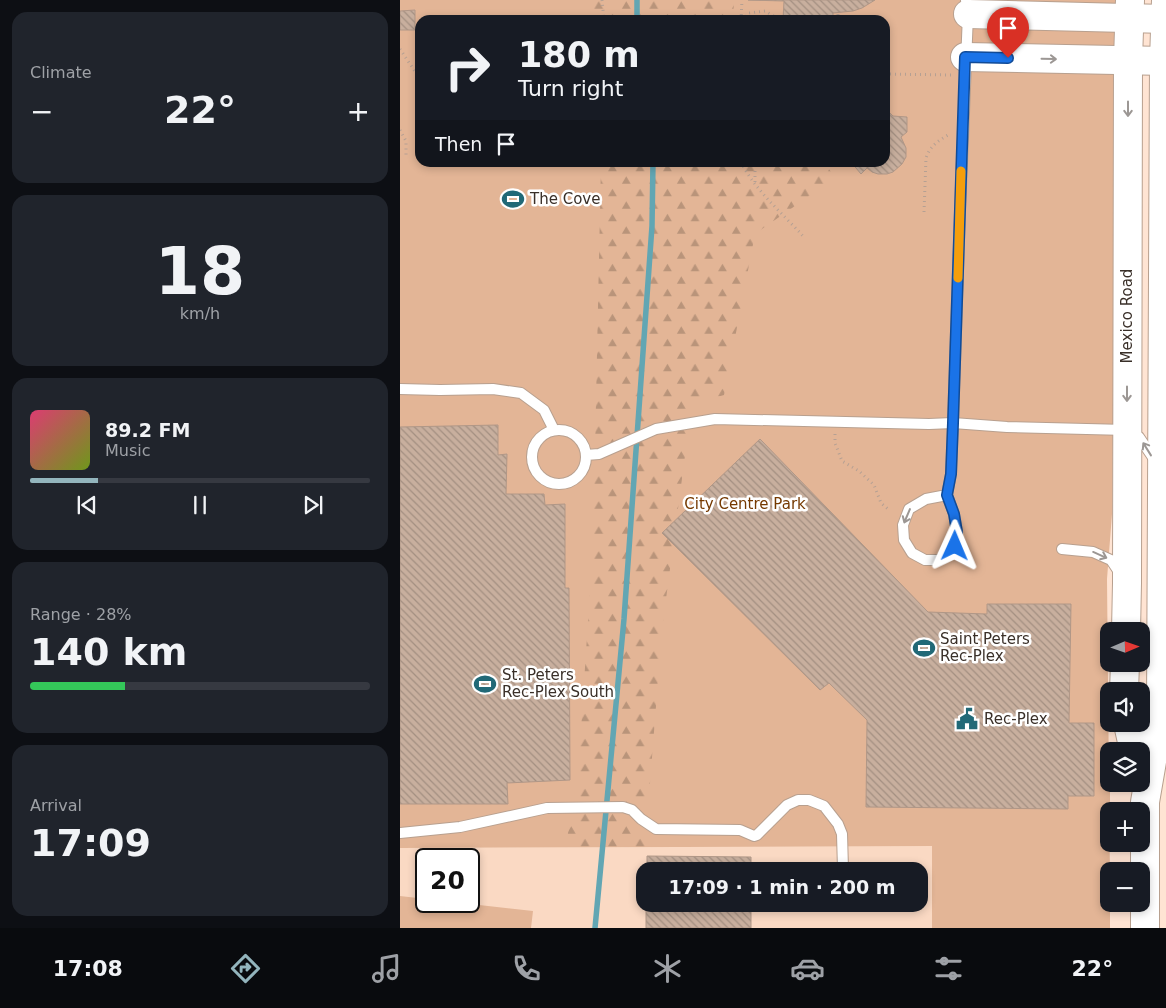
<!DOCTYPE html>
<meta charset="utf-8">
<style>
:root{--surface:#171b24;--page:#20242c;--text:#f1f3f6;--muted:#9ea1a6;--line:#363941;--accent:#93b5bd}
body{margin:0;font-family:"DejaVu Sans",sans-serif;background:var(--page);color:var(--text);height:100vh;display:flex;flex-direction:column;font-size:19px;white-space:nowrap}
*{box-sizing:border-box;margin:0}
p{font-size:16px;color:var(--muted)}
.icon{flex:none;width:28px;height:28px;fill:none;stroke:currentColor;stroke-width:2;stroke-linecap:round;stroke-linejoin:round}
.map{position:relative;flex:1;overflow:hidden}
.details{display:flex;flex-direction:column;gap:12px;padding:12px;background:#0d0f14;width:400px}
.details>*{flex:none}
.top-card{position:absolute;left:15px;top:15px;width:475px;height:152px;border-radius:15px;box-shadow:0 2px 8px #0003;background:#171b24;color:var(--text);overflow:hidden}
.needle{width:32px;rotate:88deg}
.buttons{position:absolute;left:700px;top:622px;display:grid;gap:10px}
.buttons a{display:grid;place-items:center;width:50px;height:50px;border-radius:10px;background:var(--surface);box-shadow:0 2px 8px #0003;font-size:25px}
.speed{position:absolute;left:15px;top:848px;display:flex;gap:10px;font-size:25px;font-weight:700;text-align:center}
.speed>*{display:grid;place-content:center;width:65px;height:65px;border-radius:50%;background:var(--surface);box-shadow:0 2px 8px #0003;line-height:1}
.speed .limit{border:2px solid #111;border-radius:8px;background:#fff;color:#111}
.pin{position:absolute;display:grid;place-items:center;width:42px;height:42px;color:#fff;margin:-51px -21px;border-radius:50% 50% 50% 0;rotate:-45deg;box-shadow:0 0 5px #0007}
.pin .icon{rotate:45deg}
.me{position:absolute;width:55px;margin:-28px;rotate:1deg;stroke-linejoin:round;filter:drop-shadow(0 0 4px #0008)}
.turn{display:flex;align-items:center;gap:18px;height:105px;padding:0 20px;font-size:22px}
.turn .icon{width:65px;height:65px;stroke-width:2.5}
.turn b{display:block;font-size:35px;line-height:42px}
.then{display:flex;align-items:center;height:48px;padding:0 20px;background:#0003;gap:10px;font-size:19px}
.big{font-size:38px;font-weight:800;line-height:1.1}
.details .card{flex:1;display:flex;flex-direction:column;justify-content:center;gap:8px;min-width:0;padding:0 18px;border-radius:15px;background:var(--page)}
.details .dial{align-items:center;gap:0}
.dial b{font-size:65px;line-height:1}
.song{display:flex;align-items:center;gap:15px}
.cover{width:60px;height:60px;border-radius:8px;background:linear-gradient(135deg,hsl(340 70% 55%),hsl(80 70% 35%))}
.played{height:5px;border-radius:2px;background:linear-gradient(90deg,var(--accent) 20%,var(--line) 20%)}
.keys{display:flex;justify-content:space-around;direction:ltr}
.heat{display:flex;justify-content:space-between;align-items:center;font-size:28px;direction:ltr}
.charge{height:8px;border-radius:4px;background:linear-gradient(90deg,#34c759 28%,var(--line) 0)}
.trip{position:absolute;left:236px;top:862px;width:292px;height:50px;border-radius:15px;background:var(--surface);box-shadow:0 2px 8px #0003;font-weight:800;line-height:50px;text-align:center}
.tabs{display:flex;height:80px;justify-content:space-around;align-items:center;background:#090b0e;color:var(--muted)}
.tabs .icon{width:35px;height:35px}
.tabs .active{color:var(--accent)}
.tabs b{font-size:22px;color:var(--text)}
main{display:flex;flex:1;min-height:0}
.map>svg:first-child{display:block}
</style>
<main>
<section class="details">
<div class="card"><p>Climate</p>
<div class="heat"><a>−</a><b class="big">22°</b><a>+</a></div>
</div>
<div class="card dial"><b>18</b><p>km/h</p></div>
<div class="card">
<div class="song"><i class="cover"></i><div><b>89.2 FM</b><p>Music</p></div></div>
<div class="played"></div>
<div class="keys"><svg class="icon" aria-label="previous" viewBox="0 0 24 24"><path d="M18 5L8 12l10 7zM5 5v14"/></svg><svg class="icon" aria-label="pause" viewBox="0 0 24 24"><path d="M8 5v14M16 5v14"/></svg><svg class="icon" aria-label="next" viewBox="0 0 24 24"><path d="M6 5l10 7-10 7zM19 5v14"/></svg></div>
</div>
<div class="card"><p>Range · 28%</p><b class="big">140 km</b><div class="charge"></div></div>
<div class="card"><p>Arrival</p><b class="big">17:09</b></div>
</section>
<div class="map">
<svg width="766" height="928" viewBox="0 0 766 928">
<defs>
<pattern id="forest-firs" width="22" height="20" patternUnits="userSpaceOnUse" patternTransform="scale(1.25)"><rect width="22" height="20" fill="#e3b596"/><path d="M5 1l3.5 6h-7zM16 11l3.5 6h-7z" fill="#b9947a"/></pattern>
<pattern id="building-back-hatch" width="6" height="6" patternUnits="userSpaceOnUse" patternTransform="scale(1.25)"><rect width="6" height="6" fill="#c8af9e"/><path d="M-1 5l2 2M0 0l6 6M5-1l2 2" fill="none" stroke="#a38f81"/></pattern>
</defs>
<rect width="100%" height="100%" fill="#ffe4d3"/>
<path fill="#fad9c3" fill-rule="evenodd" d="M532 846V928H0V848ZM26 859H69V901H26ZM245 871H520V904H245Z"/>
<path fill="#e3b596" fill-rule="evenodd" d="M0 0H718L712 514 707 579 709 784H710V811H709L710 871H709V904H710V928H532V846L0 848ZM20 20H485V162H20Z
M0 896 26 899V901H44L133 911 131 928H0Z"/>
<path fill="url(#forest-firs)" d="M186 0H334L333 20H190Z
M201 163H425L435 178 355 234 324 395 286 406 287 441 262 629 245 847H165L177 791 193 544Z"/>
<g fill="none" stroke-linecap="round" stroke-linejoin="round">
<path stroke="#62a6b3" stroke-width="5.5" d="M237 0V20
M195 928 224 619 252 226 253 162"/>
</g>
<path fill="url(#building-back-hatch)" stroke="#b09787" d="M348 0H475L462 8 453 11 433 13V20H383L384 1Z
M15 10V30H0V11Z
M485 108 493 116 507 117V132L501 137 506 148V157L502 164 493 172 487 174H478L472 172 467 168 461 174 451 162H485Z
M98 425V455L107 454 106 494H144L145 505 165 504V588H169L170 780 107 783 108 804H0V427Z
M360 439 528 612 587 614V604H671L669 723H694V796H668V809L466 807 467 720 429 683 420 690 262 533Z
M247 856 351 857V871H247Z
M246 904H351V928H246Z"/>
<g fill="none" stroke-linecap="round" stroke-linejoin="round">
<g stroke="#b8a08f" stroke-width="12">
<path id="lane" d="M0 389 40 390 93 389 121 393 144 410 154 430
M132 457a27 27 0 1 1 54 0a27 27 0 1 1-54 0Z
M186 455 199 454 256 429 315 419 529 424 553 423 607 427 727 430 739 437 756 462
M547 495 526 499 509 509 503 525 504 540 512 553 525 560H539L549 555 555 546 557 532 554 514 547 495 551 474 553 423 560 212 568 14 566 0
M662 549 693 552 711 560 721 575
M0 833 60 827 147 808 223 807 232 810 241 819 256 829 340 830 354 836 357 835 387 805 398 800H409L424 806 438 824 442 834 443 869"/>
</g>
<g stroke="#b8a08f" stroke-width="30">
<path id="secondary" d="M568 14 766 19
M565 57 766 61"/>
</g>
<g stroke="#b8a08f" stroke-width="30">
<path id="primary" d="M726 631 727 583 728 60 730 0
M724 691 725 664
M728 724 734 751
M745 928V802L761 709 764 61 766 0"/>
</g>
<path stroke="#b5a093" stroke-width="3" stroke-dasharray="1 4" stroke-linecap="butt" d="M202 0 204 20
M341 20 342 0
M342 20 349 13 365 11 375 17 376 20
M438 20V13
M0 49 20 79
M485 74 551 75
M0 130 6 141V157
M341 162C354 189 383 214 403 236
M355 182V162
M524 212 526 158C530 146 538 141 548 135
M435 434V443L442 461 459 471 474 485 481 503 488 509"/>
<use href="#lane" stroke="#fff" stroke-width="10"/>
<use href="#secondary" stroke="#fff" stroke-width="28"/>
<use href="#primary" stroke="#fff" stroke-width="28"/>
</g>
<defs><path id="oneway-shaft" d="M-6 0H5M1.5-3L5.5 0L1.5 3" fill="none" stroke-width="1.6" stroke-linecap="round" stroke-linejoin="round" transform="scale(1.25)"/></defs>
<g stroke="#9c9794">
<use href="#oneway-shaft" transform="translate(649 59) rotate(1)"/>
<use href="#oneway-shaft" transform="translate(728 109) rotate(90)"/>
<use href="#oneway-shaft" transform="translate(727 394) rotate(90)"/>
<use href="#oneway-shaft" transform="translate(747 449) rotate(-122)"/>
<use href="#oneway-shaft" transform="translate(507 516) rotate(113)"/>
<use href="#oneway-shaft" transform="translate(700 555) rotate(24)"/>
</g>
<g fill="none" stroke-linecap="round" stroke-linejoin="round">
<g stroke="#114b97" stroke-width="12">
<path id="route" d="M555 546 557 532 554 514 547 495 551 474 553 423 565 57 608 58"/>
</g>
<use href="#route" stroke="#1a73e8" stroke-width="9"/>
<path stroke="#f59e0b" stroke-width="9" d="M558 278 561 171"/>
</g>
<defs>
<g id="stadium-bare" transform="scale(1.725)"><path d="M0-5a6.5 5 0 1 0 0 10a6.5 5 0 1 0 0-10ZM-3.5-1.8h7v3.6h-7Z" fill="#216977" stroke="#fff" stroke-width="2.5" paint-order="stroke"/></g>
<g id="civic-bare" transform="scale(1.725)"><path d="M-.6-6.5H3V-4.5H.6V-3L4-1V1h2V6H-6V1h2V-1L-.6-3ZM-1.2 2.5V6h2.4V2.5Z" fill="#216977" stroke="#fff" stroke-width="2.5" paint-order="stroke"/></g>
</defs>
<g fill-rule="evenodd">
<use href="#stadium-bare" x="113" y="199"/>
<use href="#stadium-bare" x="524" y="648"/>
<use href="#stadium-bare" x="85" y="684"/>
<use href="#civic-bare" x="567" y="719"/>
</g>
<g text-anchor="middle" stroke-width="5" stroke-linejoin="round" paint-order="stroke">
<g font-size="15" fill="#392f28" stroke="#fff" text-anchor="start">
<text x="130" y="204">The Cove</text>
<text x="540" y="644">Saint Peters<tspan x="540" dy="17">Rec-Plex</tspan></text>
<text x="102" y="680">St. Peters<tspan x="102" dy="17">Rec-Plex South</tspan></text>
<text x="584" y="724">Rec-Plex</text>
</g>
<g font-size="15" fill="#392f28" stroke="#fff">
<text transform="translate(727 316) rotate(-90)" y="5">Mexico Road</text>
</g>
<g font-size="15" fill="#753900" stroke="#fff">
<text x="345" y="509">City Centre Park</text>
</g>
</g>
</svg>
<div class="buttons">
<a><svg class="needle" viewBox="-14 -14 28 28"><path d="M0-13l5 13h-10z" fill="#e53935"/><path d="M0 13l5-13h-10z" fill="#9ea1a6"/></svg></a>
<a><svg class="icon" aria-label="sound" viewBox="0 0 24 24"><path d="M4 9h4l5-4v14l-5-4H4zM17 9q2 3 0 6"/></svg></a>
<a><svg class="icon" aria-label="layers" viewBox="0 0 24 24"><path d="M12 4l9 5-9 5-9-5zM3 14l9 5 9-5"/></svg></a>
<a>+</a>
<a>−</a>
</div>
<div class="speed"><div class="limit">20</div></div>
<div class="pin" style="left:608px;top:58px;background:#d93025"><svg class="icon" aria-label="arrive" viewBox="0 0 24 24"><path d="M6 21V4h12l-3 4 3 4H6"/></svg></div>
<svg class="me" style="left:555px;top:546px" viewBox="-20 -20 40 40"><path d="M0-17L14 15 0 8-14 15z" fill="#1a73e8" stroke="#fff" stroke-width="4"/></svg>
<div class="trip">17:09 · 1 min · 200 m</div>
<div class="top-card">
<div class="turn"><svg class="icon" aria-label="right" viewBox="0 0 24 24"><path d="M7 20v-9h11M14 6l5 5-5 5"/></svg><div><b>180 m</b>Turn right</div></div>
<div class="then">Then<svg class="icon" aria-label="arrive" viewBox="0 0 24 24"><path d="M6 21V4h12l-3 4 3 4H6"/></svg></div>
</div>
</div>
</main>
<nav class="tabs">
<b>17:08</b>
<svg class="icon active" aria-label="directions" viewBox="0 0 24 24"><path d="M12 3l9 9-9 9-9-9zM9 14v-3h6M13 9l2 2-2 2"/></svg>
<svg class="icon" aria-label="music" viewBox="0 0 24 24"><path d="M9 18V5l10-2v13"/><circle cx="6" cy="18" r="3"/><circle cx="16" cy="16" r="3"/></svg>
<svg class="icon" aria-label="phone" viewBox="0 0 24 24"><path d="M5 4h4l2 5-3 2q2 4 5 5l2-3 5 2v4C11 20 4 13 5 4z"/></svg>
<svg class="icon" aria-label="climate" viewBox="0 0 24 24"><path d="M12 3v18M4 7l16 10M4 17L20 7"/></svg>
<svg class="icon" aria-label="car" viewBox="0 0 24 24"><path d="M5 17H2v-5l4-1 3-4h7l3 4 3 1v5h-3M9 17h6M6 11h13"/><circle cx="7" cy="17" r="2"/><circle cx="17" cy="17" r="2"/></svg>
<svg class="icon" aria-label="filters" viewBox="0 0 24 24"><path d="M4 7h16M4 17h16"/><circle cx="9" cy="7" r="2"/><circle cx="15" cy="17" r="2"/></svg>
<b>22°</b>
</nav>
